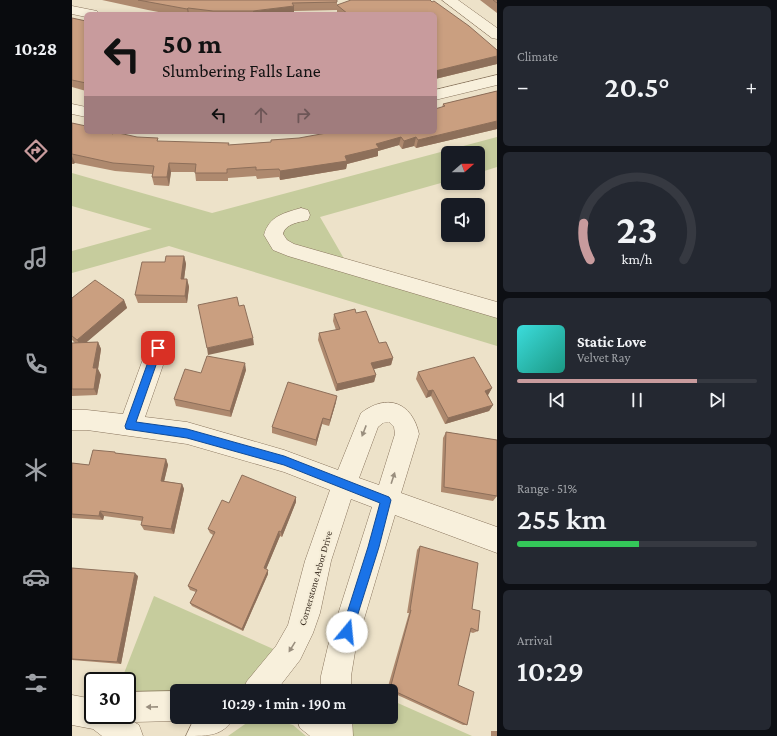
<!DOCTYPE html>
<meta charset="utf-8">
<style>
:root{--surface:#171b24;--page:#242831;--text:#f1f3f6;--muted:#9ea1a6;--line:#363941;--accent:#c89b9d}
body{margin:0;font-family:"Crimson Pro",serif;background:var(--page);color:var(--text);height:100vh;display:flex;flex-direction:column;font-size:15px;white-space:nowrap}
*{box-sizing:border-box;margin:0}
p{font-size:13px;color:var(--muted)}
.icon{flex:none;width:22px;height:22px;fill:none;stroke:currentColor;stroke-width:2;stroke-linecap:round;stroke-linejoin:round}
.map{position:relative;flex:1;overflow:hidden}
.drawer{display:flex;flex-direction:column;gap:6px;padding:6px;background:#0d0f14;width:280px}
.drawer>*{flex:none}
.guide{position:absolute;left:12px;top:12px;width:353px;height:122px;border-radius:6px;box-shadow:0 2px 6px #0003;background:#c89b9d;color:#111;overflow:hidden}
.needle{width:26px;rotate:70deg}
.buttons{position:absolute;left:369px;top:146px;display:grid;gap:8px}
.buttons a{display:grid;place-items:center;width:44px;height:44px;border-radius:6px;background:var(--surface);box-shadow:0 2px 6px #0003;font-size:20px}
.speed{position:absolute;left:12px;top:672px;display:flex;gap:8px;font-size:20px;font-weight:700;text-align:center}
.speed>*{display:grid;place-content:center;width:52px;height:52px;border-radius:50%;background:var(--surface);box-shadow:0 2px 6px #0003;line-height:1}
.speed .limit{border:2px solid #111;border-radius:6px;background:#fff;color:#111}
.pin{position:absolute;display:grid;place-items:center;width:34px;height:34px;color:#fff;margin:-17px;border-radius:8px;box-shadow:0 2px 6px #0006}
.me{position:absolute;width:44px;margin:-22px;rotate:17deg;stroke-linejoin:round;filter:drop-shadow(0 0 3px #0008)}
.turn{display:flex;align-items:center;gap:14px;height:84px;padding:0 12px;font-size:18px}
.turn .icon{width:52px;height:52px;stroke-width:2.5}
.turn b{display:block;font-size:28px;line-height:34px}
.lanes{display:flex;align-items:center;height:38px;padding:0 12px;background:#0003;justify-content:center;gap:20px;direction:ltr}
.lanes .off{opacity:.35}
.big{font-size:30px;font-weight:600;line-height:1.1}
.drawer .tile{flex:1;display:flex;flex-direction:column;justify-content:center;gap:6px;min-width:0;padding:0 14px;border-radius:6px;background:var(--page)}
.drawer .dial{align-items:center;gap:0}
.dial svg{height:104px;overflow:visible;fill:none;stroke:var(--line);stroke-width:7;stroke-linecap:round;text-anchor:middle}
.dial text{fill:var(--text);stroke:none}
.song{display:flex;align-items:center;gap:12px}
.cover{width:48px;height:48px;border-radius:6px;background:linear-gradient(135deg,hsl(180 70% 55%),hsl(170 70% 35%))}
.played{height:4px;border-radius:2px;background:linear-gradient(90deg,var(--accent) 75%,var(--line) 75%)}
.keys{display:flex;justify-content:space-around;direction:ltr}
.heat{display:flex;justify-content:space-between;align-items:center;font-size:22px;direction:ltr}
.charge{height:6px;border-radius:3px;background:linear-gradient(90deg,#34c759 51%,var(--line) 0)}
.trip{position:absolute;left:98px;top:684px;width:228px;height:40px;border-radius:6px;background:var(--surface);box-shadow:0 2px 6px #0003;font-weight:600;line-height:40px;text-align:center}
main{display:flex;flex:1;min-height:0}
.tabs{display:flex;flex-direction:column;width:72px;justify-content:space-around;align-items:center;background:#090b0e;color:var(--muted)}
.tabs .icon{width:28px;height:28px}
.tabs .on{color:var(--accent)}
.tabs b{font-size:18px;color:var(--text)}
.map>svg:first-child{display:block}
</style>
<main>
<nav class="tabs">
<b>10:28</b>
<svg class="icon on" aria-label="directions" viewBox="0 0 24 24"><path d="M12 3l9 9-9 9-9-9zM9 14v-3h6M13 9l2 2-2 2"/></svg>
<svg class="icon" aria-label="music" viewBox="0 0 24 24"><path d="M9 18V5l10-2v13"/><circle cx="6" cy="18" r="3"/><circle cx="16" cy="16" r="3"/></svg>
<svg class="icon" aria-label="phone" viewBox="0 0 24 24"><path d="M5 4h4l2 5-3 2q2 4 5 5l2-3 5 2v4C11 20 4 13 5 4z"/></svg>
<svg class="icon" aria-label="climate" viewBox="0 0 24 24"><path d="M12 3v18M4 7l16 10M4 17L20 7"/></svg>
<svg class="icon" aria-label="car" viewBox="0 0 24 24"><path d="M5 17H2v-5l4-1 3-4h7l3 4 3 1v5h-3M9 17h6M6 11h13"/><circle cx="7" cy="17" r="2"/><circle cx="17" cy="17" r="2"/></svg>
<svg class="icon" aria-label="filters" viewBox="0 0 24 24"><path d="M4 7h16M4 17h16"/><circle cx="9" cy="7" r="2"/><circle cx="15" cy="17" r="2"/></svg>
</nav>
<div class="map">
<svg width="425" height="736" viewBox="0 0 425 736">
<rect width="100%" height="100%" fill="#ede2c9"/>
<path fill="#c6cc9d" d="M425 137V167L406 173V153H376V181L248 217 274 262 425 306V346L97 246 0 273V251L80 229 0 206V173L140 213Z
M82 596 208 652 184 681 171 688 161 691H105L55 699V681H49Z
M319 700 400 736H280L275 717H319Z
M199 719 221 725 234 736H156L176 722Z"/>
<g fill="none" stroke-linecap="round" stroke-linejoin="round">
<g stroke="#89755e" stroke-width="1">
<path id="minor" d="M370 0H386L425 28V39L420 38Z
M0 6 25 11 27 14H14V17L0 14Z
M425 75V85L363 100V90Z
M0 104 14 107V117L0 114Z
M229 208 236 210 238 215 236 220C227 222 213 224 211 234L215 240 222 244 425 302V318L216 256 201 250 192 235C197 216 212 213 229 208Z
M86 339 94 342 97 348 73 417 115 422 212 450 266 470 289 413C315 393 340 402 347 434L329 493 425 527V553L323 515 284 646 279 676V691H249V676L256 646 300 507 279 499 259 561 248 613 241 633 228 660 204 691H170L175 681 204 646 216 625 233 561 258 490 212 472 115 444 15 430H0V410H15L51 414 75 348 78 342ZM317 422 322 427 323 434 307 485 287 478 306 427 311 423Z
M105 691V717H115L105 721 62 722 67 725 71 736H30L21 729 0 725V695L21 699V715H55V692Z
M123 717H162C152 736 137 736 114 736Z
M224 717H280L281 736H238L228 728Z"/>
</g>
<use href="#minor" fill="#f8f0dc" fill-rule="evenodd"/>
</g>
<path fill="#ae896e" d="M30 0H265V5L360 2 425 50V64L363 79V14H265V10L222 11V14H97L76 10Z
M408 0H425V13Z
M0 18 14 21V91L0 87Z
M425 91V129L344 148 342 146 330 149 327 145 306 151V156L275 164 274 169 208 180 207 177 185 179 184 176 156 178V181H124L123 172H99L97 186 82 185 80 177V174L43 171 3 163 1 164H0V123L41 134 87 142 157 145 199 142V140L363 132 371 104Z
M112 256 114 264 112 279H115L117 287 115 303H66L63 295 93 262Z
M0 298 52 300 55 308 14 342H26L29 349 26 369 29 375 25 395 0 396V343H3L0 340Z
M284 313 307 343 321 358 319 365 302 369 304 375 302 382 264 391 246 340 247 333 264 330 261 321 262 314Z
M174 370 159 417 104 406 102 399 129 373Z
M346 372 420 388 416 395 421 405 417 411 373 424 359 396 354 398 344 379Z
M264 402 257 426 250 424 244 446 200 433V427Z
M374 432 425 440V496L421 501 369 492 371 438Z
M44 453 94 459 96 465 92 481 110 484 112 489 102 534 72 530 69 525 70 521 32 516 31 520 0 518V463L17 465Z
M224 497V502L210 537 208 536 194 569 196 574 171 631 120 606 118 603 124 592 118 590 116 586 141 535 138 533 136 529 157 503Z
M348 546 400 609 406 631 401 633 398 632 386 685 395 725H391L319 692V691L315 690 337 613H335L345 550Z
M0 568 66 576 49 664 0 660Z
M419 731H425V736H419Z"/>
<path fill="#8d6f5a" d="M222 6V14H181V11Z
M116 8 117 14H116L115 9Z
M425 56V64L363 79V71Z
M425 121V129L344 148 346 140Z
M329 137 327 145 306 151V156L275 164 274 169 208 180V171L273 156 304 144Z
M344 137 342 146 330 149 332 141Z
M0 156 3 163 1 164 0 162Z
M97 163 99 172 97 186 95 177Z
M112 256 114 264 111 287 109 279Z
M115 279 117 287 115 303 113 296Z
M52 300 55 308 9 347 5 340Z
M181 338 182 345 136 355 135 348Z
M26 342 29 349 26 369 29 375 25 395 22 389 21 368Z
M321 358 319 365 298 370 299 363Z
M173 363 174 370 159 417 158 411Z
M304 375 302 382 264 391 265 384Z
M420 388 416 395 409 397 413 391Z
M361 390 359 396 354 398 356 391Z
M265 396 264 402 257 426 258 420Z
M421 405 417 411 373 424 376 418Z
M251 418 250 424 244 446V440Z
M94 459 96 465 91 486 89 481Z
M110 484 112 489 102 534 99 529Z
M224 497V502L210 537 209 532Z
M28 511 32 516 31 520 27 516Z
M207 531 208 536 193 572 192 568Z
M196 570V574L171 631 170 629Z
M63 573 66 576 49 664 45 662Z"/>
<path fill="#ca9f80" stroke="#8d6f5a" d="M66 0H265V2L220 3 222 6 181 11H141L116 8 115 9Z
M279 0H358L360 2 362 1 397 26 425 50V56L363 71V14H276L265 5Z
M421 0H425V3Z
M0 18 14 21V83L0 80Z
M425 91V121L346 140 344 137 332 141 329 137 304 144 307 148 273 156 275 161 208 171 207 169 184 170V167L155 169V173H123L124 164 97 163 95 177H80L82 166 41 163 0 154V123L14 126V132H35L41 134 42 132 65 137 86 138 85 141 157 143 156 145 199 142V140L227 138 260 132H363V109L373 106 371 104Z
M94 256H112L109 279H115L113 296 63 295 70 262H93Z
M23 280 52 300 5 340 0 336V298Z
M165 297 167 306 172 305 181 338 135 348 126 305Z
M283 309 284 313 294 311 307 343 314 342 321 358 299 363 304 375 265 384 247 333 268 329 262 314Z
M26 342 21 368H25L22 389H0V343Z
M135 356 173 363 158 411 102 399 113 369 129 373Z
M402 357 420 388 413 391 421 405 376 418 361 390 356 391 346 372Z
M216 382 265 396 258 420 251 418 244 440 200 427Z
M374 432 425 440V496L372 487Z
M21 450 43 452V453L94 459 89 481 110 484 99 529 69 525 71 517 28 511 27 516 0 514V463L17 465Z
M170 475 224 497 209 532 207 531 192 568 196 570 170 629 118 603 125 590 116 586 143 532 136 529 150 500 157 503Z
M348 546 406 563 400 609 408 611 406 631 399 628 386 685 402 692 395 725 318 689 339 610H338Z
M0 568 63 573 45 662 0 659Z"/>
<defs><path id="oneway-solid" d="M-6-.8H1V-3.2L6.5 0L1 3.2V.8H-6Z"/></defs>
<g fill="#998e7e">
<use href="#oneway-solid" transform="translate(292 431) rotate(111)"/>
<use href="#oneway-solid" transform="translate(321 478) rotate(-72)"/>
<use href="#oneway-solid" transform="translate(220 647) rotate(122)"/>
<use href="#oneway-solid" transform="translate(80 707) rotate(179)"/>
</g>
<path fill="#1a73e8" stroke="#114b97" d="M86 344 90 348 64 422 115 429 212 456 317 497 319 500 307 547 279 636 275 638 271 636 269 632 296 547 308 503 212 465 115 438 54 429 53 426 81 348Z"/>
<g text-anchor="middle" stroke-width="4" stroke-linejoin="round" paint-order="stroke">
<g font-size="10" fill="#3a2d21" stroke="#f5edd8">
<text transform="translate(243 578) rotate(-74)" y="4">Cornerstone Arbor Drive</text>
</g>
</g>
</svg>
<div class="buttons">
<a><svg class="needle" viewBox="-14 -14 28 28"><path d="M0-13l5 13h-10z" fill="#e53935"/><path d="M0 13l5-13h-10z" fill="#9ea1a6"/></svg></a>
<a><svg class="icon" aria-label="sound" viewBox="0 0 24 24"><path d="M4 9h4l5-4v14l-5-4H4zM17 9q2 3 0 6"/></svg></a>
</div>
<div class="speed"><div class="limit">30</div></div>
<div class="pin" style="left:86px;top:348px;background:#d93025"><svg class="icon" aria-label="arrive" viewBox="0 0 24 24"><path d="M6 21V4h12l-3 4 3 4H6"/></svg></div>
<svg class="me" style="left:275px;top:632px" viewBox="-20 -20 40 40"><circle r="19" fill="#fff"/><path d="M0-13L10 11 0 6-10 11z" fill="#1a73e8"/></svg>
<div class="trip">10:29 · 1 min · 190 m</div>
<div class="guide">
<div class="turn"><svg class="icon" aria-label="left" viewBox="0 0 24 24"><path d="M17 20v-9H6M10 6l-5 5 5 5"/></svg><div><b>50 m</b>Slumbering Falls Lane</div></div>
<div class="lanes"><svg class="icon" aria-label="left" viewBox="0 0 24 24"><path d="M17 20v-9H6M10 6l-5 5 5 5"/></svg><svg class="icon off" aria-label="ahead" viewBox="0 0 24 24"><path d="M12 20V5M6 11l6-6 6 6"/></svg><svg class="icon off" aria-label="right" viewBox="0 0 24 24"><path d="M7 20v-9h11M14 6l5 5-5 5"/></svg></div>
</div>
</div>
<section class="drawer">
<div class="tile"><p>Climate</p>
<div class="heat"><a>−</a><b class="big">20.5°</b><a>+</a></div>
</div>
<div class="tile dial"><svg viewBox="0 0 100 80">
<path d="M14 69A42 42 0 1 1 86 69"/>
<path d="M14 69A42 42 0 0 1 9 41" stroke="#c89b9d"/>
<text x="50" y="56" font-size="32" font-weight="700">23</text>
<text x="50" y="72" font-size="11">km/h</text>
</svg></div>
<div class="tile">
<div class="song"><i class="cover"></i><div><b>Static Love</b><p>Velvet Ray</p></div></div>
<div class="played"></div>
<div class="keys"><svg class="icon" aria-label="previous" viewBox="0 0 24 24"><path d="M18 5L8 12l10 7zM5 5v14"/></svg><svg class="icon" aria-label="pause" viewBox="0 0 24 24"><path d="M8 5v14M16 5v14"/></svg><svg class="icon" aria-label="next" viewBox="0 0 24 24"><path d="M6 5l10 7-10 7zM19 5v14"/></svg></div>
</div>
<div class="tile"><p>Range · 51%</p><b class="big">255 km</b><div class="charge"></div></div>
<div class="tile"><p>Arrival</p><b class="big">10:29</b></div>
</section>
</main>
